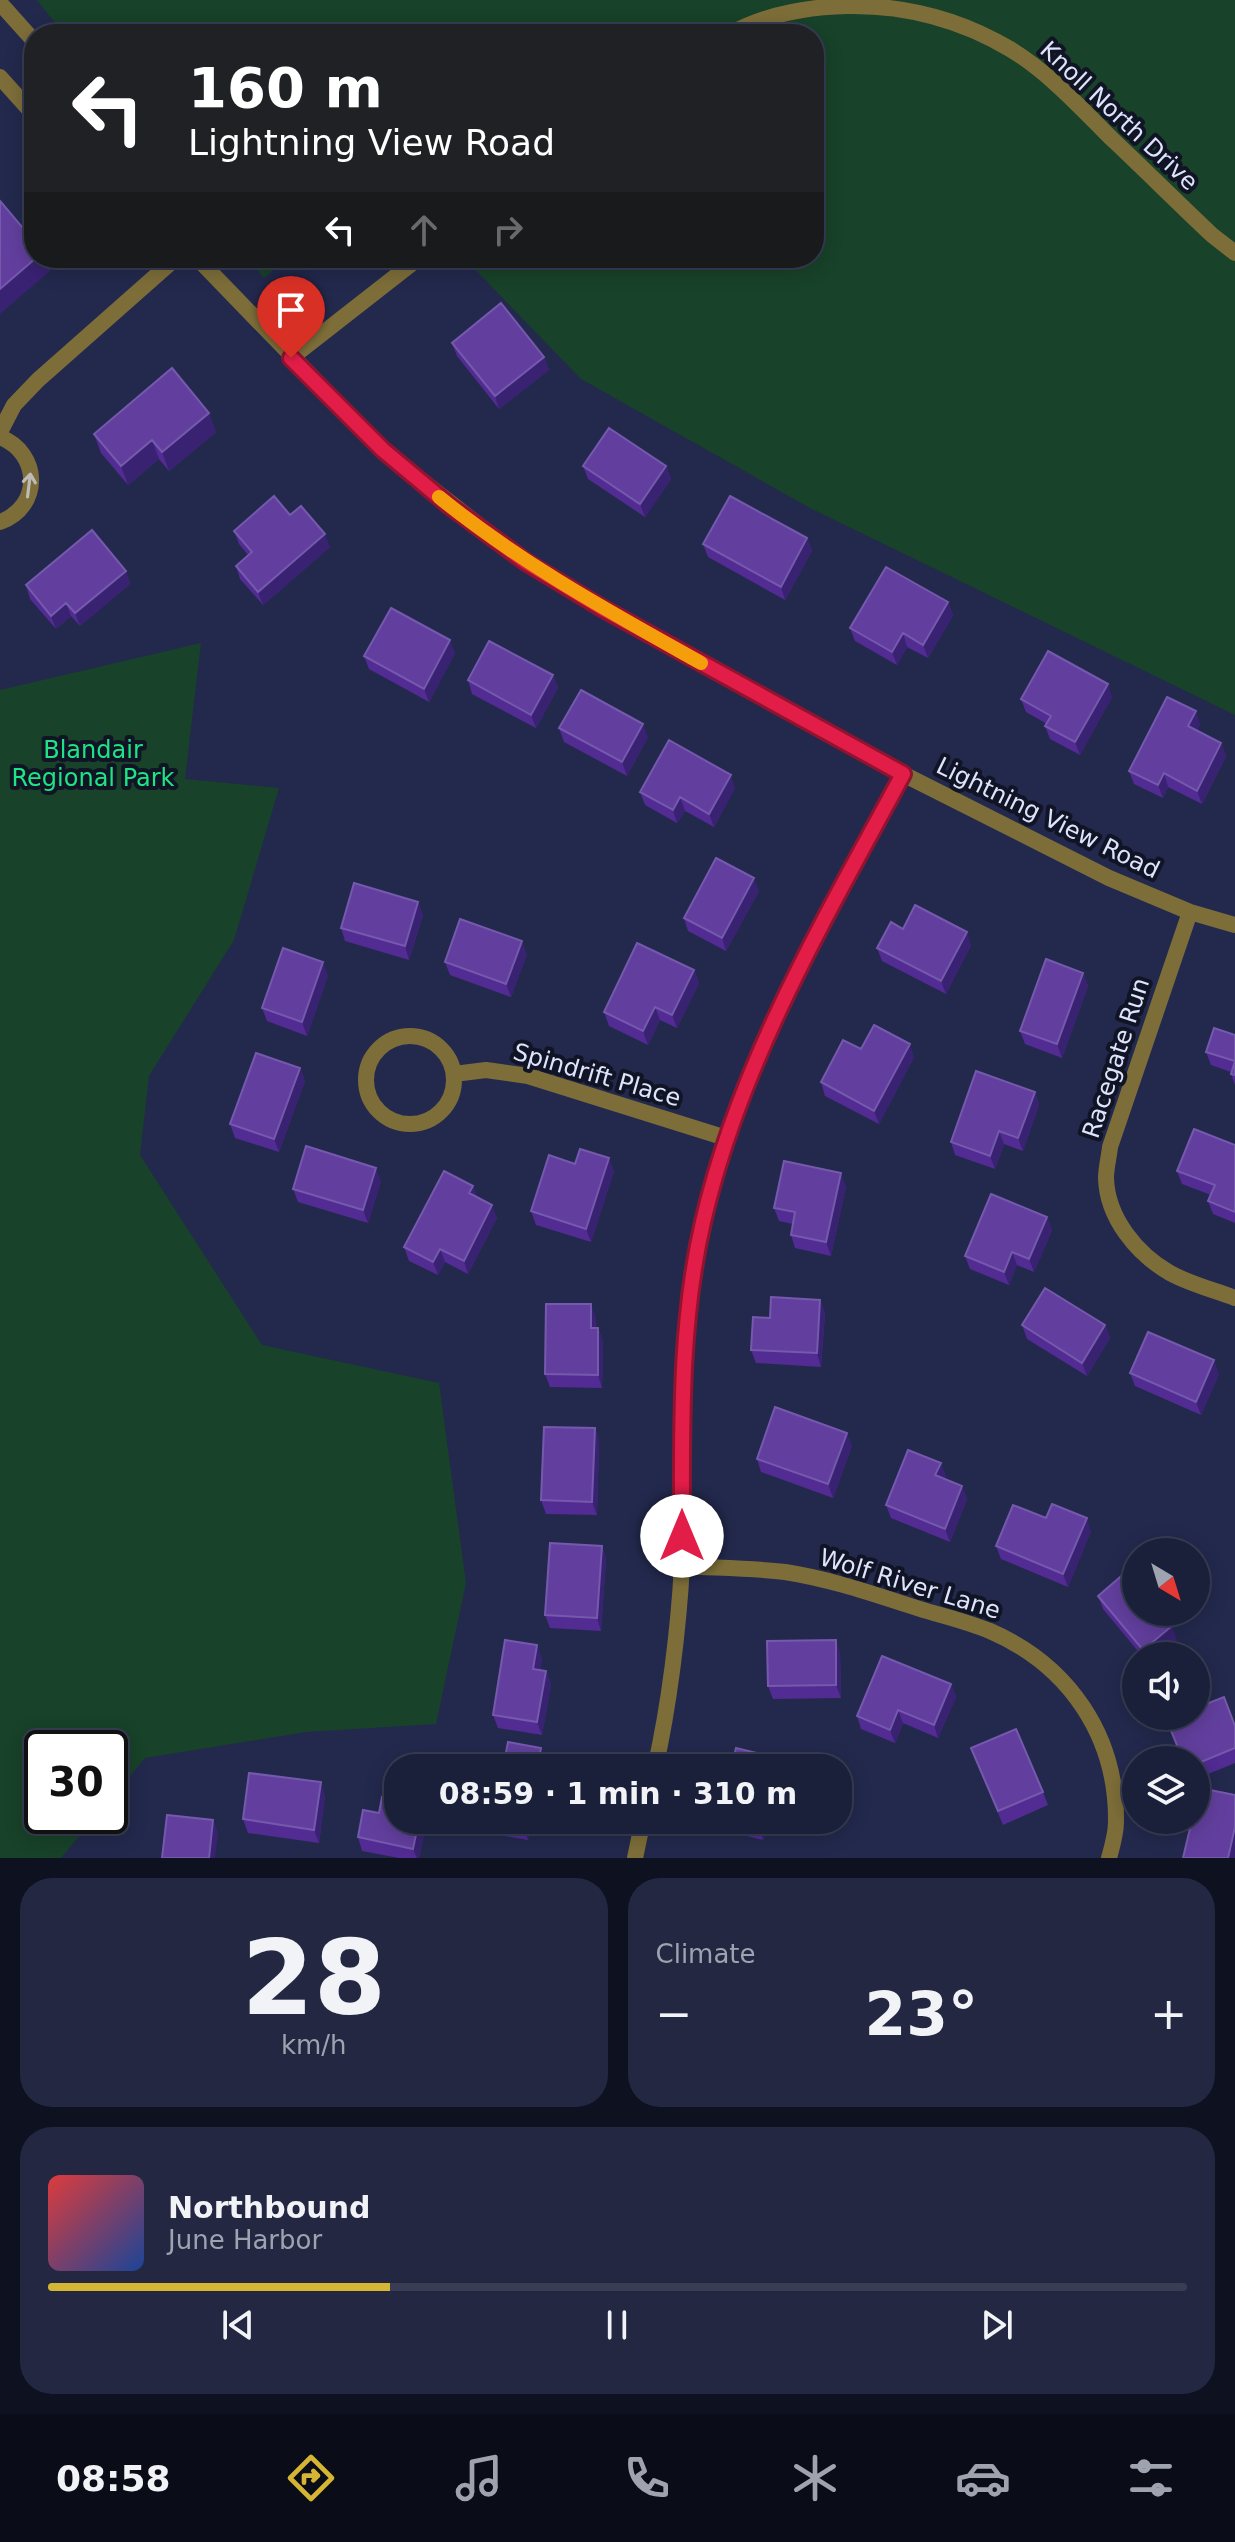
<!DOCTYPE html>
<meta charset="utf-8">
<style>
:root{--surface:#1a1f3a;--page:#232742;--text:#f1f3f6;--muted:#9fa2af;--line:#383d54;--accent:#d5b534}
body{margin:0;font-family:"DejaVu Sans",sans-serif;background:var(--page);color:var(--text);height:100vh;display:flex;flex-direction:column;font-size:30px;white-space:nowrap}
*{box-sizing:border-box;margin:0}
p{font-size:26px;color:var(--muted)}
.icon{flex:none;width:44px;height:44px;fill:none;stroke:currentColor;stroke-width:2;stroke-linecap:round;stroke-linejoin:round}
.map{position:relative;height:1858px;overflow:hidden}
.side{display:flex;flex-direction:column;gap:20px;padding:20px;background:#0e1120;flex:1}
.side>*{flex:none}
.top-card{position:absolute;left:24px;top:24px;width:800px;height:244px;border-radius:32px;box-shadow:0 4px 20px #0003,0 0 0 2px var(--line);background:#202124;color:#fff;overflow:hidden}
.needle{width:52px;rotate:142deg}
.buttons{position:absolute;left:1122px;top:1538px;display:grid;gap:16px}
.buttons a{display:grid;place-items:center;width:88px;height:88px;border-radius:50%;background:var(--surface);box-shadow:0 4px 20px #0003,0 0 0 2px var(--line);font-size:40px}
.speed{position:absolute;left:24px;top:1730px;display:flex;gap:16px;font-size:40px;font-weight:700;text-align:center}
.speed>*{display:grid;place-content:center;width:104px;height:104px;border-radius:50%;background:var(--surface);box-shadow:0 4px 20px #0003,0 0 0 2px var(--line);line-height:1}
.speed .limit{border:4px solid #111;border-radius:12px;background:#fff;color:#111}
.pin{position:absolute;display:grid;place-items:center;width:68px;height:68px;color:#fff;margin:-82px -34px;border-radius:50% 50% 50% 0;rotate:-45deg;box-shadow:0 0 8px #0007}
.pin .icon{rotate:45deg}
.me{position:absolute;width:88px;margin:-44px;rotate:0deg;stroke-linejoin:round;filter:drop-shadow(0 0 6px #0008)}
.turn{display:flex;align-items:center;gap:28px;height:168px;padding:0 32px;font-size:36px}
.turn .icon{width:104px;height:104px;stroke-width:2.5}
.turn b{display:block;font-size:56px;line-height:68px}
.lanes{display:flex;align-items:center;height:76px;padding:0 32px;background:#0003;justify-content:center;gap:40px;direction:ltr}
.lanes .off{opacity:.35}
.big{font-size:60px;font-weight:700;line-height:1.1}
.side .widget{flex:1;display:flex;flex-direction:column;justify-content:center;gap:12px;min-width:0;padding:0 28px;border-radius:32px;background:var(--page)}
.side .dial{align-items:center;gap:0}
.dial b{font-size:104px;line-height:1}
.song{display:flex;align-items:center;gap:24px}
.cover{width:96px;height:96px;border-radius:12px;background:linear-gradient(135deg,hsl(0 70% 55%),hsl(220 70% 35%))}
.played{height:8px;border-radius:4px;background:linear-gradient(90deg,var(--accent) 30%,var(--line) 30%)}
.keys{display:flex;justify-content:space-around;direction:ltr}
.heat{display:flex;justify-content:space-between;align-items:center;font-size:44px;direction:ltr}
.side .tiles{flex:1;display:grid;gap:20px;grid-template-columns:1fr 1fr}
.widget:last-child{grid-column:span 2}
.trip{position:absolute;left:384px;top:1754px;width:468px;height:80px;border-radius:32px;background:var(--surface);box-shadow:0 4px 20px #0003,0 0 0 2px var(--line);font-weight:700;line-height:80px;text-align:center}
.tab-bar{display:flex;height:128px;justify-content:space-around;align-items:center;background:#0a0c17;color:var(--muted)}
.tab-bar .icon{width:56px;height:56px}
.tab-bar .on{color:var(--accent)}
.tab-bar b{font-size:36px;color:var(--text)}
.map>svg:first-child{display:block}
</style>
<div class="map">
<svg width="1235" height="1858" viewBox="0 0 1235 1858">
<rect width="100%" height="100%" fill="#23294d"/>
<path fill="#184229" d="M37 0H1235V715L810 508 581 379 464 258H814V34H64Z
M248 258H287L264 278Z
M201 643 185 779 279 788 234 940 149 1076 140 1155 262 1345 439 1383 466 1583 436 1724 306 1732 145 1758 110 1800V1748H42V1816H96L61 1858H0V690Z"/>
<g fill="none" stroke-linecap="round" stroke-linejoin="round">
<path stroke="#7d6e39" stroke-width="16" d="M0 3 34 41
M730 34C766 14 806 7 847 6 905 5 961 20 1010 49 1048 72 1080 107 1111 138 1145 170 1178 203 1212 235L1235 253
M0 77 34 115
M197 258 383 450 526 562 602 608 903 774 1109 878 1190 912 1235 925
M291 358 419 258
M0 432 14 405 38 380 176 258
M0 437C41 453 42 507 0 522
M1190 912 1110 1147C1109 1157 1106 1168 1106 1178 1107 1218 1137 1254 1170 1273 1190 1284 1214 1290 1235 1298
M366 1080a44 44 0 1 1 88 0a44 44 0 1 1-88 0Z
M454 1074 486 1070 528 1076 726 1138
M682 1566C716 1568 751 1568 785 1572 831 1579 876 1595 920 1609 943 1616 968 1622 990 1631 1069 1665 1117 1736 1116 1822 1116 1834 1112 1847 1109 1858
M655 1768C669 1707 679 1626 682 1564 685 1477 679 1390 690 1304 713 1109 812 943 903 774
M635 1858 643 1820"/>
</g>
<path fill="#522b93" d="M452 343 544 357 549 370 499 409 457 356Z
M216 432 169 471 159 459 128 485 101 453 94 434Z
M583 466H666L671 479 645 517 588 479Z
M290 515 330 547 263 605 240 579 236 566 248 555 239 544 234 531Z
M807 538 812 551 785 600 708 557 703 544Z
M126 571 130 584 80 626 71 616 56 629 30 599 26 585Z
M948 602 953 615 928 658 907 647 897 665 855 641 850 628Z
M455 653 429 702 369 669 364 656Z
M553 675 558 688 536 728 472 694 468 680Z
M1112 697 1080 755 1050 739 1045 726 1047 724 1026 712 1021 699Z
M1200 724 1197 731 1221 743 1226 756 1202 804 1168 787 1163 798 1134 784 1129 771Z
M559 728 648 737 627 776 564 742Z
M735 788 714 827 685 811 677 823 645 805 640 792Z
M759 891 726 951 688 931 684 918Z
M418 902 423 915 409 960 345 941 341 928Z
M903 929 971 945 946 994 882 961 877 948Z
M527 954 511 997 450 975 445 962Z
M694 970 699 983 677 1028 660 1020 648 1045 609 1026 604 1012Z
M1083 973 1088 986 1062 1058 1025 1044 1020 1031Z
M328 975 307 1036 267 1021 262 1008Z
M1235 1035V1085L1231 1074V1072L1211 1065 1206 1052Z
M861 1049 914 1057 879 1124 825 1096 821 1082Z
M300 1068 305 1081 279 1152 235 1138 230 1124Z
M1035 1092 1039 1105 1023 1151 1004 1144 995 1169 955 1155 951 1142Z
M1235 1145V1223L1213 1214 1208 1201 1211 1195 1182 1184 1177 1171Z
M575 1164 614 1171 591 1242 536 1225 531 1211Z
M381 1181 368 1223 298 1202 293 1189Z
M473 1186 477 1197 497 1218 468 1274 445 1262 438 1275 409 1261 404 1247Z
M846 1186 831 1256 795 1248 791 1235 793 1224 779 1221 774 1208Z
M1047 1217 1052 1230 1034 1272 1017 1265 1009 1285 970 1269 965 1256Z
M820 1300 825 1313 821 1367 756 1363 751 1350 770 1318Z
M596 1318V1328H598L603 1342 602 1388 550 1387 545 1374Z
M1022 1325H1105L1110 1338 1087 1376 1027 1339Z
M1130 1373 1219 1374 1201 1415 1135 1386Z
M595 1428 599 1442 597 1515 546 1514 541 1500Z
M852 1446 833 1498 761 1472 757 1459Z
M946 1476 944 1479 962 1486 967 1499 950 1542 891 1518 886 1505Z
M1046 1518 1091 1531 1068 1587 1001 1559 996 1546Z
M602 1546 606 1559 601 1631 550 1628 545 1615Z
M1098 1596 1177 1640 1157 1656H1142L1103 1609Z
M840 1653 841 1698 773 1699 768 1686Z
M542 1658 540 1670 546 1671 551 1684 542 1735 498 1728 493 1715Z
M951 1684 956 1697 938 1738 903 1723 895 1743 861 1729 857 1716Z
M1235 1726V1763L1196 1779V1760Z
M971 1748 1043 1792 1048 1805 1003 1825Z
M325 1796 319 1843 248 1833 243 1819Z
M379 1813 398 1820H427L419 1858H399L362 1851 358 1837Z
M477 1820H531L528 1840 481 1832Z
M720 1820H768L763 1840 723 1830Z"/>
<path fill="#392272" d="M36 258H46L50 271 0 314V289Z
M544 357 549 370 499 409 495 396Z
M209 413 216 432 169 471 162 452Z
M152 440 159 459 128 485 121 466Z
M666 466 671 479 645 517 640 504Z
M325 534 330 547 263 605 258 592Z
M807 538 812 551 785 600 781 587Z
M126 571 130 584 80 626 75 613Z
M948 602 953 615 928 658 923 645Z
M66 603 71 616 56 629 51 616Z
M903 633 907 647 897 665 892 652Z
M450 640 455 653 429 702 424 689Z
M553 675 558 688 536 728 531 715Z
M1108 684 1112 697 1080 755 1075 742Z
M1196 711 1200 724 1193 739 1188 726Z
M643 724 648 737 627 776 622 762Z
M1221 743 1226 756 1202 804 1197 791Z
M1164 773 1168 787 1163 798 1158 785Z
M731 775 735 788 714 827 709 814Z
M680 797 685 811 677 823 673 810Z
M754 878 759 891 726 951 722 938Z
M418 902 423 915 409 960 405 946Z
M967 932 971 945 946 994 941 981Z
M522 941 527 954 511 997 506 984Z
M323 962 328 975 307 1036 302 1022Z
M694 970 699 983 677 1028 672 1015Z
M1083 973 1088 986 1062 1058 1057 1044Z
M655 1007 660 1020 648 1045 643 1031Z
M910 1044 914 1057 879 1124 874 1111Z
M300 1068 305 1081 279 1152 274 1139Z
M1035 1092 1039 1105 1023 1151 1018 1138Z
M999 1131 1004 1144 995 1169 990 1156Z
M609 1158 614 1171 591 1242 586 1229Z
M376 1168 381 1181 368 1223 363 1210Z
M841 1173 846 1186 831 1256 826 1242Z
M473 1186 478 1199 469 1193Z
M492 1205 497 1218 468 1274 464 1261Z
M1047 1217 1052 1230 1034 1272 1029 1259Z
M440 1249 445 1262 438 1275 433 1262Z
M1012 1252 1017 1265 1009 1285 1004 1272Z
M820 1300 825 1313 821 1367 817 1353Z
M591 1304 596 1318 595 1341 591 1328Z
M1105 1325 1110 1338 1087 1376 1082 1363Z
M598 1328 603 1342 602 1388 598 1375Z
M1214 1360 1219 1374 1201 1415 1196 1402Z
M595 1428 599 1442 597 1515 592 1502Z
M847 1433 852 1446 833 1498 828 1484Z
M941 1463 946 1476 940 1488 935 1475Z
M962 1486 967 1499 950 1542 945 1529Z
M1087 1518 1091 1531 1068 1587 1063 1574Z
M602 1546 606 1559 601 1631 597 1618Z
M1172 1626 1177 1640 1157 1656H1145L1143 1650Z
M836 1640 840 1653 841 1698 836 1685Z
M537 1645 542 1658 538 1682 533 1669Z
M546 1671 551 1684 542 1735 537 1722Z
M951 1684 956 1697 938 1738 934 1725Z
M898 1710 903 1723 895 1743 890 1730Z
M541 1748 546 1761 544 1768H537Z
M321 1782 325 1796 319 1843 314 1830Z
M213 1820 218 1833 215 1858H209Z
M419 1820H427L419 1858H417L413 1849Z
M524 1820H531L528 1840 523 1826Z
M760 1820H768L763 1840 758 1827Z
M1235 1827V1858H1228Z"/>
<path fill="#623f9e" stroke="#7559ad" stroke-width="2" d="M0 201 34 241V258H36L0 289Z
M501 303 544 357 495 396 452 343Z
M172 368 209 413 162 452 152 440 121 466 94 434Z
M609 428 666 466 640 504 583 466Z
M274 496 290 515 301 506 325 534 258 592 236 566 252 552 234 531Z
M730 496 807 538 781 587 703 544Z
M92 530 126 571 75 613 66 603 51 616 26 585Z
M886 567 948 602 923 645 903 633 892 652 850 628Z
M391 608 450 640 424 689 364 656Z
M489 641 553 675 531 715 468 680Z
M1048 651 1108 684 1075 742 1045 726 1051 716 1021 699Z
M581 690 643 724 622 762 559 728Z
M1167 697 1196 711 1188 726 1221 743 1197 791 1164 773 1158 785 1129 771Z
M669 740 731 775 709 814 680 797 673 810 640 792Z
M716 858 754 878 722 938 684 918Z
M354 883 418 902 405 946 341 928Z
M915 905 967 932 941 981 877 948 891 922 903 929Z
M460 919 522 941 506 984 445 962Z
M637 943 694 970 672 1015 655 1007 643 1031 604 1012Z
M283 948 323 962 302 1022 262 1008Z
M1046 959 1083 973 1057 1044 1020 1031Z
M874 1025 910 1044 874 1111 821 1082 843 1040 861 1049Z
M1214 1028 1235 1035V1075L1231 1074 1235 1061 1206 1052Z
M256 1053 300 1068 274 1139 230 1124Z
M976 1071 1035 1092 1018 1138 999 1131 990 1156 951 1142Z
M1194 1129 1235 1145V1212L1208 1201 1215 1185 1177 1171Z
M306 1146 376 1168 363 1210 293 1189Z
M580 1149 609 1158 586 1229 531 1211 549 1155 575 1164Z
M784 1161 841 1173 826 1242 791 1235 795 1212 774 1208Z
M444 1171 473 1186 469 1193 492 1205 464 1261 440 1249 433 1262 404 1247Z
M991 1194 1047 1217 1029 1259 1012 1252 1004 1272 965 1256Z
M1045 1288 1105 1325 1082 1363 1022 1325Z
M771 1297 820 1300 817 1353 751 1350 753 1317 770 1318Z
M546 1304H591V1328H598V1375L545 1374Z
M1148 1332 1214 1360 1196 1402 1130 1373Z
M775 1407 847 1433 828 1484 757 1459Z
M544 1427 595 1428 592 1502 541 1500Z
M908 1450 941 1463 935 1475 962 1486 945 1529 886 1505Z
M1052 1504 1087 1518 1063 1574 996 1546 1013 1505 1046 1518Z
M550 1543 602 1546 597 1618 545 1615Z
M1126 1572 1136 1583V1612H1160L1172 1626 1143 1650 1098 1596Z
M505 1640 537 1645 533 1669 546 1671 537 1722 493 1715Z
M836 1640V1685L768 1686 767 1641Z
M882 1656 951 1684 934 1725 898 1710 890 1730 857 1716Z
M1224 1697 1235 1726V1748L1196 1764V1760H1183L1165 1716H1196V1708Z
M1016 1729 1043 1792 998 1811 971 1748Z
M508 1742 541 1748 537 1768H503Z
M736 1748 790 1761 788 1768H731Z
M249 1773 321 1782 314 1830 243 1819Z
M1200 1788 1235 1795V1827L1228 1858H1183L1192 1820H1196V1805Z
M382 1797 398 1800V1820H419L413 1849 358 1837 363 1810 379 1813Z
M167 1815 213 1820 209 1858H162Z
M485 1820H524L523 1826Z
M731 1820H760L758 1827Z"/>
<defs><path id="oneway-shaft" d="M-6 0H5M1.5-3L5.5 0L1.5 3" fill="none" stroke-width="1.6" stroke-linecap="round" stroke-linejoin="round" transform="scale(2)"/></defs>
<use stroke="#bcbbb7" href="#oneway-shaft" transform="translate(29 485) rotate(-83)"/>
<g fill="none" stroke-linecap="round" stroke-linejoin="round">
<g stroke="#92132f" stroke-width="20">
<path id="route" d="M291 358 383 450 450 506 526 562 602 608 903 774C826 917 740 1061 703 1222 679 1325 682 1432 682 1536"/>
</g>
<use href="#route" stroke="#e11d48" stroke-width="14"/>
<path stroke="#f59e0b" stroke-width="14" d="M439 497C520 563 610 612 701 663"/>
</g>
<g text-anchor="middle" stroke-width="8" stroke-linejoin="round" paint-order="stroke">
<g font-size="24" fill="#dee4fb" stroke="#111424">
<text transform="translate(1119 116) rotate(43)" y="8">Knoll North Drive</text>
<text transform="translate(1048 818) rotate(26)" y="8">Lightning View Road</text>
<text transform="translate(1116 1058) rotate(-72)" y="8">Racegate Run</text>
<text transform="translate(597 1075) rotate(16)" y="8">Spindrift Place</text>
<text transform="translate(910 1584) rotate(17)" y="8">Wolf River Lane</text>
</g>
<g font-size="24" fill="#1de484" stroke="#111424">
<text x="93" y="758">Blandair<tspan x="93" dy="28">Regional Park</tspan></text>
</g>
</g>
</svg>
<div class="buttons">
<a><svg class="needle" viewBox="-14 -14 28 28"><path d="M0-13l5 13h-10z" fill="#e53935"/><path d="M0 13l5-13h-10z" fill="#9fa2af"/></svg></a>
<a><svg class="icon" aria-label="sound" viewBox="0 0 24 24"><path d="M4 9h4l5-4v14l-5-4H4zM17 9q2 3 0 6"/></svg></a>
<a><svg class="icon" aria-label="layers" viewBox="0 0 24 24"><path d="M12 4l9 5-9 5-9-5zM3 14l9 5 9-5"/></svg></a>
</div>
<div class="speed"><div class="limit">30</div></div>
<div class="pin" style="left:291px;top:358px;background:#d93025"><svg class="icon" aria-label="arrive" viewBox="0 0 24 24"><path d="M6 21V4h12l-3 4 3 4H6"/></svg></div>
<svg class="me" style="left:682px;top:1536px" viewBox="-20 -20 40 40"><circle r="19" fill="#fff"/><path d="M0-13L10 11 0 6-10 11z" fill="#e11d48"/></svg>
<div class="trip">08:59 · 1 min · 310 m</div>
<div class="top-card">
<div class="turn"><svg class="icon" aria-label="left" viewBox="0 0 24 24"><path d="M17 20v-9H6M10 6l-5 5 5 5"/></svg><div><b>160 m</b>Lightning View Road</div></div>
<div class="lanes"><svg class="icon" aria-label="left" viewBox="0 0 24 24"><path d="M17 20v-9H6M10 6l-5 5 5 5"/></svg><svg class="icon off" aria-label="ahead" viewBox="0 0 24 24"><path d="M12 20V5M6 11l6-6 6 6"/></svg><svg class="icon off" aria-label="right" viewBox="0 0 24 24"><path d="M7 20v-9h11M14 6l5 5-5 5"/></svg></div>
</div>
</div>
<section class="side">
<div class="tiles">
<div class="widget dial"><b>28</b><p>km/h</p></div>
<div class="widget"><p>Climate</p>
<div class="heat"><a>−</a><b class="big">23°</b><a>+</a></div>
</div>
<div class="widget">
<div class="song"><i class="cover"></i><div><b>Northbound</b><p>June Harbor</p></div></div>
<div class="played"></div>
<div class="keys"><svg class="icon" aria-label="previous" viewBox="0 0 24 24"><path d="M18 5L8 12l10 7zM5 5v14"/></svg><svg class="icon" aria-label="pause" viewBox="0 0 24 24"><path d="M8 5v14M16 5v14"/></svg><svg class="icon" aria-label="next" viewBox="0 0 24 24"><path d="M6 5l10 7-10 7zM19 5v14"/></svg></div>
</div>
</div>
</section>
<nav class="tab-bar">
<b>08:58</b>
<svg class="icon on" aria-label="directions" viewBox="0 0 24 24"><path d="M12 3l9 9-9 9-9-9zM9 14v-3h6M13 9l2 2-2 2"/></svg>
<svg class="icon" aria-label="music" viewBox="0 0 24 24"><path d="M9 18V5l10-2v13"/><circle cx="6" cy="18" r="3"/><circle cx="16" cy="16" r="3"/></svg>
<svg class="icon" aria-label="phone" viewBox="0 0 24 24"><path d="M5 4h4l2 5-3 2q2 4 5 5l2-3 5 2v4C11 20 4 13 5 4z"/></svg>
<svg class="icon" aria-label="climate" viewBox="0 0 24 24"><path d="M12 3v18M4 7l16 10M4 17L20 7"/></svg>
<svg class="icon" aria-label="car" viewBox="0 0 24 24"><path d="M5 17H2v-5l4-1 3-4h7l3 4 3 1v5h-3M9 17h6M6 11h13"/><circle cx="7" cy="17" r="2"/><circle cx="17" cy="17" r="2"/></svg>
<svg class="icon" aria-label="filters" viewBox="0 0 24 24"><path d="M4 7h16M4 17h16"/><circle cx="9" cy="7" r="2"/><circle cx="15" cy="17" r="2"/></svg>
</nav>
